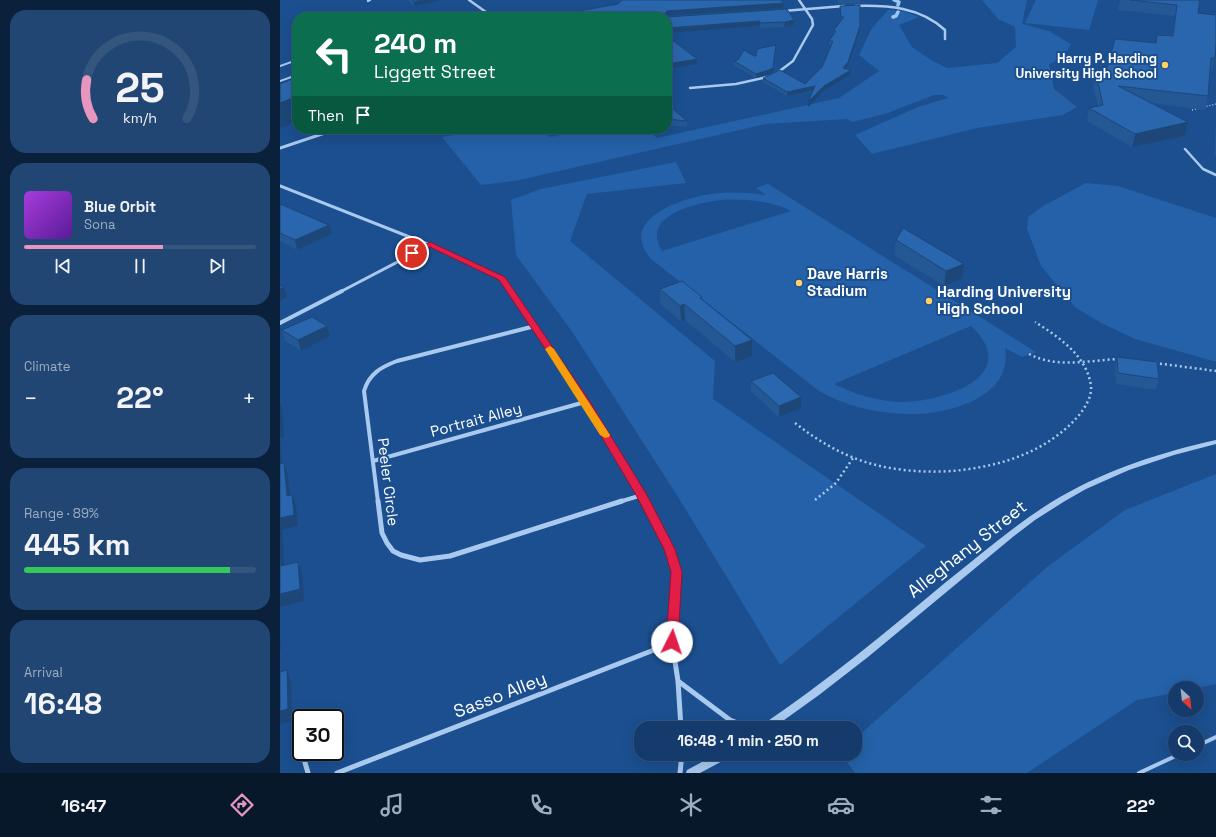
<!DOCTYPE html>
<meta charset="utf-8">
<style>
:root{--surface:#143b6b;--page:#214673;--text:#f1f3f6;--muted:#9dadc1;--line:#33557e;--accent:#e797bd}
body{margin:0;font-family:"Space Grotesk",sans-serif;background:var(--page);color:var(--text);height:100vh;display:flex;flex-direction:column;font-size:15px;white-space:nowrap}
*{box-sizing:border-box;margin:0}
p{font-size:13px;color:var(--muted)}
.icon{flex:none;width:22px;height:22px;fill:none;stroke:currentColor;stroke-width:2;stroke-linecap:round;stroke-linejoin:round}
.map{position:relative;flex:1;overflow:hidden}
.side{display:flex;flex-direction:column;gap:10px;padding:10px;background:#0b203b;width:280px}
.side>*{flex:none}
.banner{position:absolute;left:12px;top:12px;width:380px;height:122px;border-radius:16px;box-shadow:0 4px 16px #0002,0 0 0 1px var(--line);background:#0b6e4f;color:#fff;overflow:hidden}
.needle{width:26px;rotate:153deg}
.controls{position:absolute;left:888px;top:681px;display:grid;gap:8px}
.controls a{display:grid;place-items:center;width:36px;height:36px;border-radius:50%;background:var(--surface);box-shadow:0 4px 16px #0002,0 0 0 1px var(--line);font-size:20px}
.speed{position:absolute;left:12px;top:709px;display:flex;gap:8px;font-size:20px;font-weight:700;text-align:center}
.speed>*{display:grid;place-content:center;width:52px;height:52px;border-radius:50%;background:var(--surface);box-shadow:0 4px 16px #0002,0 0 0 1px var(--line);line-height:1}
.speed .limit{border:2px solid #111;border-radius:6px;background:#fff;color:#111}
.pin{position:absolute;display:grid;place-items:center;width:34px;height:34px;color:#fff;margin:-17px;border:2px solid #fff;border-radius:50%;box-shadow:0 1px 4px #0007}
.me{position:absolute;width:44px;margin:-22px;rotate:4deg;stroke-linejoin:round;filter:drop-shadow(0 0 3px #0008)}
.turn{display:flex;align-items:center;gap:14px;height:84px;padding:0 16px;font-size:18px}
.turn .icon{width:52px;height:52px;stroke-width:2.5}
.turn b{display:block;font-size:28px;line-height:34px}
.then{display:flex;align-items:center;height:38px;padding:0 16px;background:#0003;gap:8px;font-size:15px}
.big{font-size:30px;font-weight:700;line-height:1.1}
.side .widget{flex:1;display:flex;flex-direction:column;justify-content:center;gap:6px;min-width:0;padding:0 14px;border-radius:16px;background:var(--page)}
.side .dial{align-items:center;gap:0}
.dial svg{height:104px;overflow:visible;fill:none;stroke:var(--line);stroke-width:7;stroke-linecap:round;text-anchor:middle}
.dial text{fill:var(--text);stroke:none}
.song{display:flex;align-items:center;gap:12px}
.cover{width:48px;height:48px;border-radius:6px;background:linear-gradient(135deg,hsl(280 70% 55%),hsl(270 70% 35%))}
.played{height:4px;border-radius:2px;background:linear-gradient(90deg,var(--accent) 60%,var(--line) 60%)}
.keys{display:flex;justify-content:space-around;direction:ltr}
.heat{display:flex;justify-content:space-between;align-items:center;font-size:22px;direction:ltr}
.charge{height:6px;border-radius:3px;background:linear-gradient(90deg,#34c759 89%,var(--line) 0)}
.trip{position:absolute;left:354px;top:721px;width:228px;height:40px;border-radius:16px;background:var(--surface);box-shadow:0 4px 16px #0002,0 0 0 1px var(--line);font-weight:700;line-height:40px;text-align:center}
.tabs{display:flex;height:64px;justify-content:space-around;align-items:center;background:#08182b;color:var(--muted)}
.tabs .icon{width:28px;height:28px}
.tabs .on{color:var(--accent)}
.tabs b{font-size:18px;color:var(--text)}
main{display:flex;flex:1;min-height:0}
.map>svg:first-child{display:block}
</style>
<main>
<section class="side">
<div class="widget dial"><svg viewBox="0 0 100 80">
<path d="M14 69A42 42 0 1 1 86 69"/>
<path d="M14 69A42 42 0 0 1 9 39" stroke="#e797bd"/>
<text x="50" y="56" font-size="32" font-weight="700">25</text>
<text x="50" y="72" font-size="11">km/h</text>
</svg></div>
<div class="widget">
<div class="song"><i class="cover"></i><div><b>Blue Orbit</b><p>Sona</p></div></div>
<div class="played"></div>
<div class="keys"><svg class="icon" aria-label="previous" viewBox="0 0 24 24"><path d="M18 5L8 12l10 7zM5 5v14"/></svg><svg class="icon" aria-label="pause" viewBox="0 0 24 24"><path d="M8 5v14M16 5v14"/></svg><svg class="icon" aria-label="next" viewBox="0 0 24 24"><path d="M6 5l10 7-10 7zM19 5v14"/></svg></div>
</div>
<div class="widget"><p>Climate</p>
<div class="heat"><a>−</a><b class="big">22°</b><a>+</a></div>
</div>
<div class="widget"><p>Range · 89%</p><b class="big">445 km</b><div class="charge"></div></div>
<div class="widget"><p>Arrival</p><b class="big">16:48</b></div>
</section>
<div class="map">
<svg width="936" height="773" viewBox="0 0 936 773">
<rect width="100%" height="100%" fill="#1b4f8f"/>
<path fill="#2461a8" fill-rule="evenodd" d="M702 0H747L742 24 769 31 791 44 782 59 769 64 774 89 797 107 783 115 697 128 592 154 575 135 638 107 668 98 664 95H654L605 114 572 122 568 119 486 124 235 181 201 185 162 137 212 129H260L270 137 310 129H366L377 138 559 98 599 71 579 55 592 28 608 10 623 11 639 17 619 25 632 47 651 60 667 68 717 63 736 47 735 27 718 19Z
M756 0H818L809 30 745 23Z
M396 162 406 183 307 194 290 241 435 361 433 399 646 546 500 665 403 505 293 333 236 255 231 200 261 189Z
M806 183 838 186 936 218V361H933L855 339 821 323 795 307 761 266 747 229 748 217 763 206Z
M488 184 756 352 742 357 725 348C734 399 664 416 625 414 595 413 565 406 539 391L371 259C335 217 409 195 440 193 455 192 470 193 486 195L476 188ZM441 200C465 199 489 200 511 211L382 251C360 215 416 203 441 200ZM691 326C746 378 657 404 616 402 594 400 574 394 554 384Z
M936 474V684L917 688H895V693L857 700 747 773H575L561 754H575V739L767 567 845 510Z"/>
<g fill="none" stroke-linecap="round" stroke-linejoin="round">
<path stroke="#9cc4f0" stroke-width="3.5" d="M614 0 619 2 618 5
M613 17 616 16 618 12"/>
<path stroke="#a9c9ee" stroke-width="1.5" stroke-dasharray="1 2" stroke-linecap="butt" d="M912 110 936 104"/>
<path stroke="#a9c9ee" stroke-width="2.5" stroke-dasharray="2 3" stroke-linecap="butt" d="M749 354C778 369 809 360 840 359
M875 363 936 371
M515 423C543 445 574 462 610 468 640 473 671 473 701 467 739 460 775 444 800 414 806 406 812 396 811 386 807 356 779 337 755 322
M535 500 556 483 573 458"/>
<path stroke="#a9c9ee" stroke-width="2" d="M0 66 17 60
M0 81 17 75"/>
<path stroke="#a9c9ee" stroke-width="2.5" d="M905 149 923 169 936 175"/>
<path stroke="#a9c9ee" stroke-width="4" d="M917 746 936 737
M859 773 900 754"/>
<path stroke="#a9c9ee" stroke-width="2.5" d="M189 0 213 17
M88 1 90 0
M575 6C608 5 640 7 665 30V39
M503 11 564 6
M497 73 513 61 533 25 532 19 519 0
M410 88 456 84 487 77"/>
<path stroke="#a9c9ee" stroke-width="3" d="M0 148 57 129
M0 186 150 245 222 279 232 292
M60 292 150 245"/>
<path stroke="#a9c9ee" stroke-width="4" d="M231 291 305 402 366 502
M0 323 62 291
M93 461 305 402
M98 502 84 391C89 374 101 367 117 361L255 326
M339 502 362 495"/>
<path stroke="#a9c9ee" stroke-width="5" d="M98 501 102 533 107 543 113 551 121 555 140 560 170 556 342 501
M365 501 394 560 396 572 397 584 392 642 398 681 401 728
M398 681 450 720 470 728
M17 732 21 746
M22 752 28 773
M57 773 392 643
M400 773 402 754"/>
<path fill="#a9c9ee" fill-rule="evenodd" d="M936 440V444L894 455 849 470 806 489 785 501 755 520 734 536 588 657 539 695 493 728H480L482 725C546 682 606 632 666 582 703 553 739 521 780 497 829 469 882 452 936 440Z
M437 754H451L450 757 420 773H406L407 770Z"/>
</g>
<path fill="#245895" d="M128 0H159V1L134 6Z
M557 0H580V3L558 4Z
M840 0H920L918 13 936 15V53H935V58L932 71H930L928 96 925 110 872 103 908 122 905 136 852 147 807 121 809 108 818 106 813 87 816 74 824 79 892 36 895 16 838 10Z
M338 4 503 8 387 16 507 9 514 25 504 27 480 28V26L387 33V17Z
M560 6 580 26V30L568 66 566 69 571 74 544 91 528 107V102L533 91 507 96 483 82V78L525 84 542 67 551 45H549V41L554 35H553V31L561 21Z
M496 49 493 67H494V71L489 74 476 78 454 65V61L474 56Z
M387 104 407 121V127L387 125Z
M936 123V161H934Z
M0 204 49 225 52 234 17 250 0 241Z
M616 240 682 279 664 286 614 255Z
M380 289 422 297V300L472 356 455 362 405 320 401 321 380 304Z
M47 326 50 336 21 351 5 341 2 330Z
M837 357 879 379 876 390 836 384 835 368Z
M471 381 521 397V408L499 417 471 392Z"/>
<path fill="#1d4779" d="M143 0H159V1L134 6V2Z
M504 3 503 8 387 16 384 15 387 11Z
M514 20V25L504 27 505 22Z
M480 21V26L387 33V28Z
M580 26V30L568 66 562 72 563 68Z
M496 45 493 68 494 67V71L489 74 476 78V74Z
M417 59V64L387 69V64Z
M571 70V74L544 91 528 107V102L544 86Z
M535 86V90L507 96V92Z
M17 96V121L0 128V103Z
M908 122 905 136 852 147 855 134Z
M936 155V161H934Z
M49 225 52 234 17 250 15 240Z
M684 264 682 279 664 286 666 271Z
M4 287 7 297 0 301V289Z
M404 304 405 320 401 321 400 306Z
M47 326 50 336 21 351 18 340Z
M472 340V356L455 362V346Z
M521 397V408L499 417V406Z
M0 402 2 408 4 437 0 438 3 476 0 466Z
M4 463 8 475 11 508 7 496Z
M12 495 16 506 18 526 2 530 5 578 1 566 0 544V518Z
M18 562 22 574 24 601 0 607V594Z
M0 635 1 650H0Z
M7 670 11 682 12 721 0 724V711Z"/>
<path fill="#2a66ad" stroke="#1d4779" d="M132 0H143L134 2Z
M342 0H501L504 3 387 11 384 15 387 17 507 9 514 20 505 22 480 23V21L387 28V17H265L338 4Z
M850 0H920L918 13 936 15V43L935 58H931L928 96 838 86 908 122 855 134 809 108 823 105 816 74 824 79 835 39 876 43 877 35 893 36 897 5Z
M580 5V26L568 62 563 68 571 70 544 86 528 102 535 86 507 92 483 78 500 70 525 84 542 67 553 41H549L556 31H553L564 17H561L560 6Z
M387 36 417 59 387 64Z
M496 45 493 66 494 67 489 70 476 74 454 61 458 60 464 50 474 56H476L477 49Z
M17 77V96L0 103V84Z
M387 104 407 121 387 119Z
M0 204 49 225 15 240 0 233Z
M623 228 684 264 666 271 616 240Z
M402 281 422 297 420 298 472 340 455 346 404 304 400 306 380 289Z
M0 285 4 287 0 289Z
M32 317 47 326 18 340 2 330Z
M837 357 877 362 879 379 838 373Z
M493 373 521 397 499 406 471 381Z
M4 463 7 496 12 495 14 515 0 518V464Z
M0 544 1 566 18 562 20 589 0 594Z
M7 670 8 709 0 711V672Z"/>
<path fill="#e11d48" stroke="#92132f" d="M150 242 225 277 310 402 367 495 395 549 402 572 398 642 397 646 392 647 388 646 386 642 391 572 384 549 356 495 301 402 219 280 150 247 134 255H132L128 253Z"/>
<path fill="#f59e0b" d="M270 346 274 349 330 435 329 437 325 438 320 435 265 349Z"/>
<g fill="#ffd166" stroke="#1b4f8f" stroke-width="1.5">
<circle cx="885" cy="65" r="4"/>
<circle cx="519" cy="283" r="4"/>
<circle cx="649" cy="301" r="4"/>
</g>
<g text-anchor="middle" stroke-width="4" stroke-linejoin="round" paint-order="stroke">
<g font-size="13" font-weight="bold" fill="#fff" stroke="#1b4f8f" text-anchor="end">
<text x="877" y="63">Harry P. Harding<tspan x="877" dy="15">University High School</tspan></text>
</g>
<g font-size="15" font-weight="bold" fill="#fff" stroke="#1b4f8f" text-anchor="start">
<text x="527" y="279">Dave Harris<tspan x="527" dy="17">Stadium</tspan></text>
<text x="657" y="297">Harding University<tspan x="657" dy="17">High School</tspan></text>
</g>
<g font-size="15" fill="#fff" stroke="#1b4f8f">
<text transform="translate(196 420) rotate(-15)" y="5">Portrait Alley</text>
<text transform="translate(108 482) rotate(83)" y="5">Peeler Circle</text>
</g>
<g font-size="18" fill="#fff" stroke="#1b4f8f">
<text transform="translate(687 549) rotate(-38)" y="6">Alleghany Street</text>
<text transform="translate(220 695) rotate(-21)" y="6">Sasso Alley</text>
</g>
</g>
</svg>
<div class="controls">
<a><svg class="needle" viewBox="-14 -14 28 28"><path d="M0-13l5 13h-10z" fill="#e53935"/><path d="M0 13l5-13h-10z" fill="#9dadc1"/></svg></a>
<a><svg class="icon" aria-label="search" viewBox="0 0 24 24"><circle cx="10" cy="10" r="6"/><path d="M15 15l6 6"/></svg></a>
</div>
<div class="speed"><div class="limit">30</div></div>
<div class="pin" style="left:132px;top:253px;background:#d93025"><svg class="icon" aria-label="arrive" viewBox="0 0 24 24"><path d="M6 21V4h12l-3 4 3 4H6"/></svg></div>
<svg class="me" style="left:392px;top:642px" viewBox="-20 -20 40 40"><circle r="19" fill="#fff"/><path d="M0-13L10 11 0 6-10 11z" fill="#e11d48"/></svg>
<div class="trip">16:48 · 1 min · 250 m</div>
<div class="banner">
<div class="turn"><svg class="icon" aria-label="left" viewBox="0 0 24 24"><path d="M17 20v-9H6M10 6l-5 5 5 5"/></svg><div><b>240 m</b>Liggett Street</div></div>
<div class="then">Then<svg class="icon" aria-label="arrive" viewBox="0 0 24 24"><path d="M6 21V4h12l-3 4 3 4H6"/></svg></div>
</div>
</div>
</main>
<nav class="tabs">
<b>16:47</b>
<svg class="icon on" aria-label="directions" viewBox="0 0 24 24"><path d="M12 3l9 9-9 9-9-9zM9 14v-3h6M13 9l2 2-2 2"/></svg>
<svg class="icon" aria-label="music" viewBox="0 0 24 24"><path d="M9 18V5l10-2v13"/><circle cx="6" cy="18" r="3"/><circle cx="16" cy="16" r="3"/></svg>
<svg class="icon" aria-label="phone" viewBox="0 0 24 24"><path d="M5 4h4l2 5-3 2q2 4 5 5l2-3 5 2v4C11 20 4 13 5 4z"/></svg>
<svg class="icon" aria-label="climate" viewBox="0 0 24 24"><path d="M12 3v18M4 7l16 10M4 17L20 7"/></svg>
<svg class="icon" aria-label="car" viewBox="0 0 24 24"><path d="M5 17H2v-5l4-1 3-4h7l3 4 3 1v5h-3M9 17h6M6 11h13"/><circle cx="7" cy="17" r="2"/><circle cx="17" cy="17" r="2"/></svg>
<svg class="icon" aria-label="filters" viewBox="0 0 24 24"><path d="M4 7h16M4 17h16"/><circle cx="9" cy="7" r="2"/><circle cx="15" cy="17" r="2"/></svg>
<b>22°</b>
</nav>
